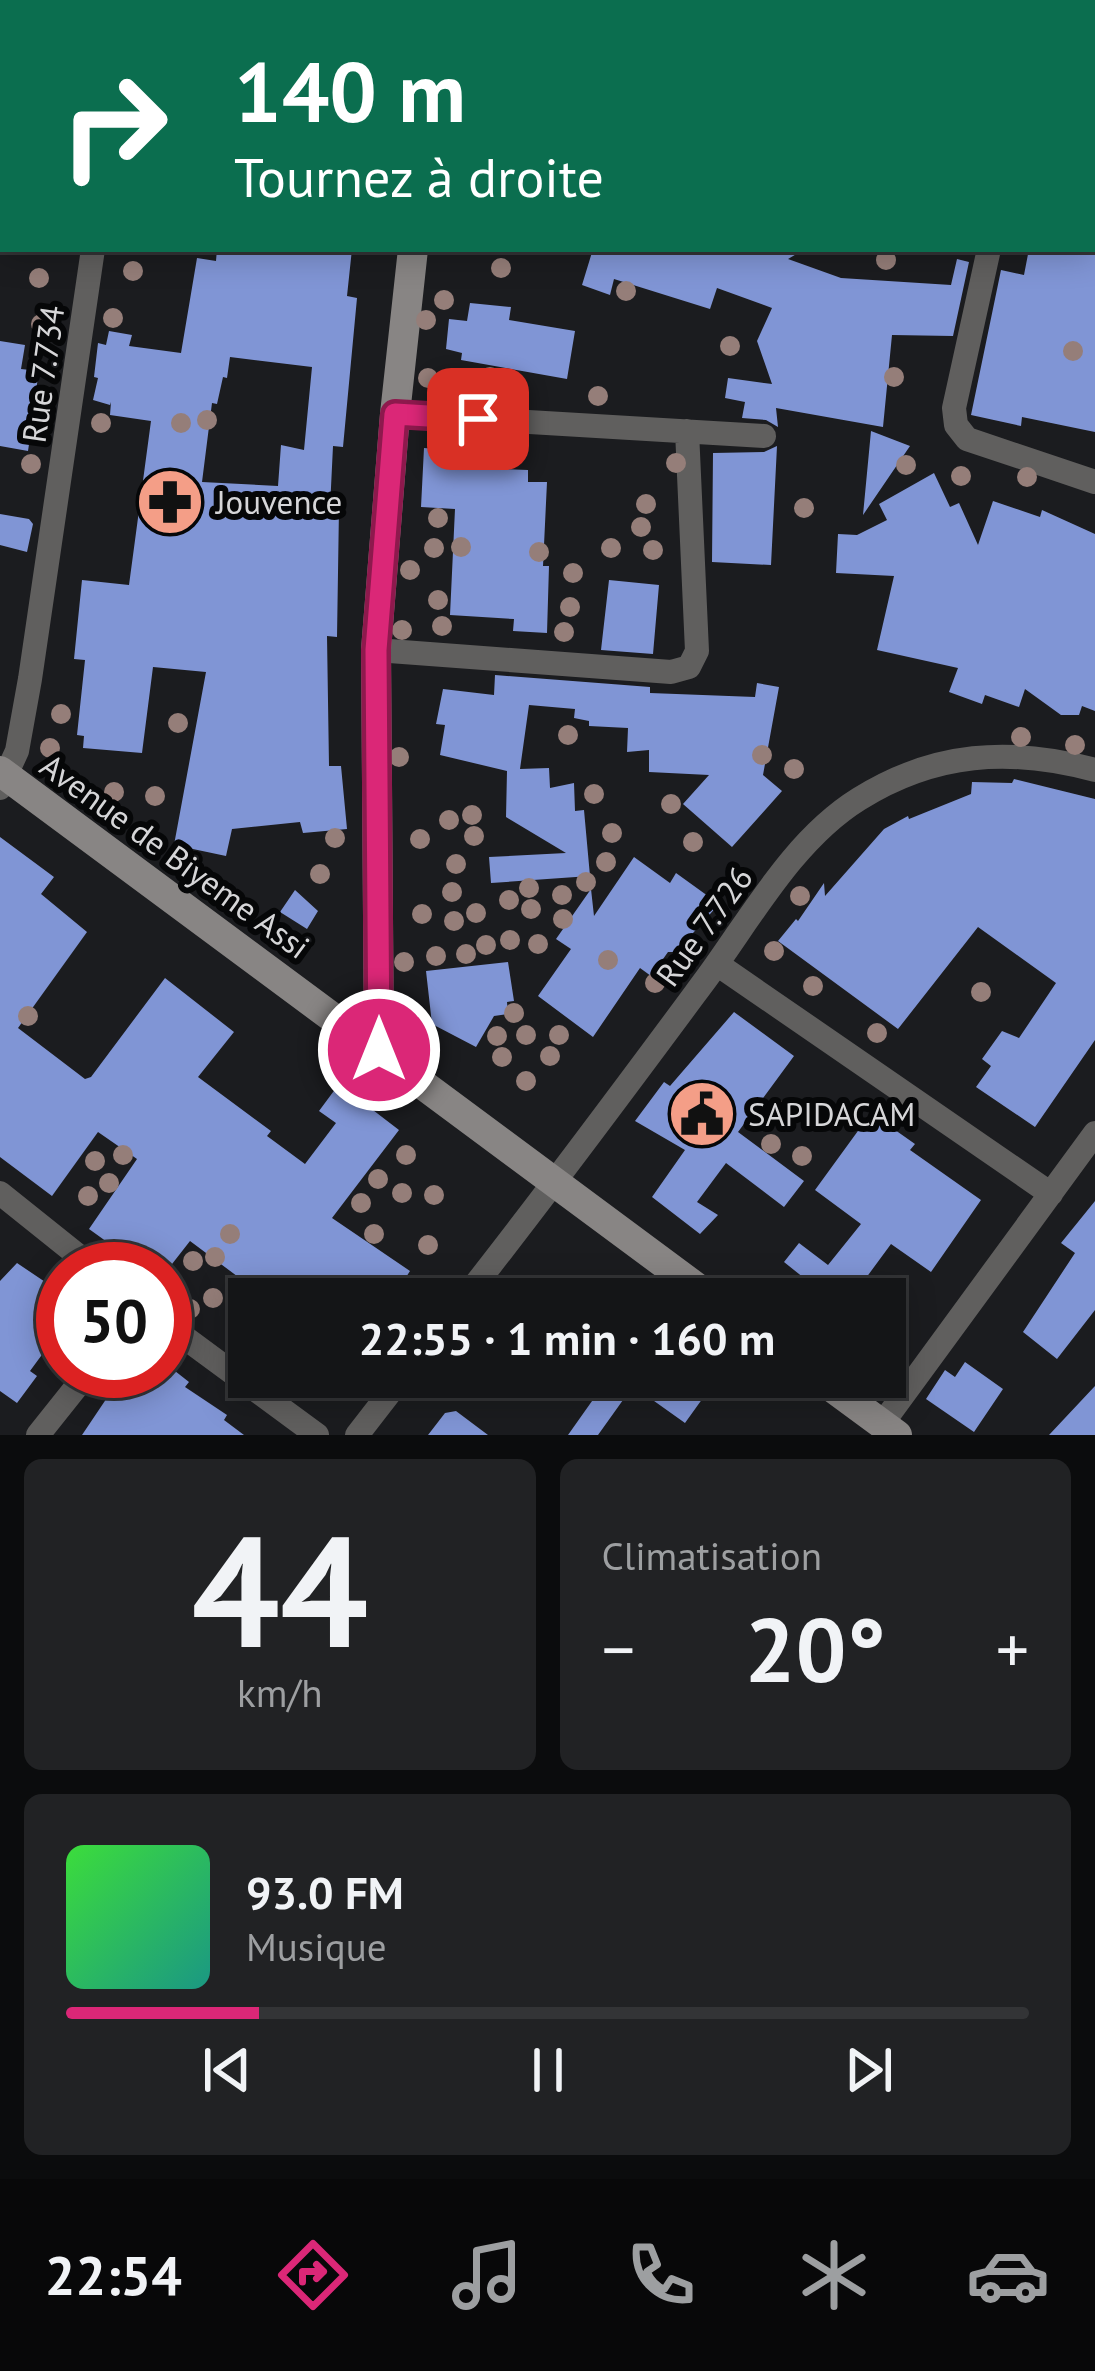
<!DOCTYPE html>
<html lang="fr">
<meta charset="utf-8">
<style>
:root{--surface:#141517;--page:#212224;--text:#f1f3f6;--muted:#9d9fa1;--line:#333436;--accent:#db2777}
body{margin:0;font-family:"PT Sans",sans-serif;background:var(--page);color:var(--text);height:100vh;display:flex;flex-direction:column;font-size:45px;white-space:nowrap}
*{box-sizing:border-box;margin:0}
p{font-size:39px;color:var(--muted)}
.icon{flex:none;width:66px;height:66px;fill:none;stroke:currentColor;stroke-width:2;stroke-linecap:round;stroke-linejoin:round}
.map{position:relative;height:1435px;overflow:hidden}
.sheet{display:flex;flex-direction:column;gap:24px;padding:24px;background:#0b0c0d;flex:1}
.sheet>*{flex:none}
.top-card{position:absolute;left:0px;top:0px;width:1095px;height:252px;box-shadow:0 6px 30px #0003,0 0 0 3px var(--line);background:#0b6e4f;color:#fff;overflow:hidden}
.speed{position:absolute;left:36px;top:1242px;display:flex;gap:24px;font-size:60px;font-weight:700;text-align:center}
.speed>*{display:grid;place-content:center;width:156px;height:156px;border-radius:50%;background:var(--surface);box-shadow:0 6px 30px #0003,0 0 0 3px var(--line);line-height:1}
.speed .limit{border:18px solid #d22;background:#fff;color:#111}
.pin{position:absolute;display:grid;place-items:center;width:102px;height:102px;color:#fff;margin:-51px;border-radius:24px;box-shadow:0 6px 18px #0006}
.me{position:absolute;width:132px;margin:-66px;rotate:0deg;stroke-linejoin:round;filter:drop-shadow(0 0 9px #0008)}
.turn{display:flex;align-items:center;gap:42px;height:252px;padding:0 36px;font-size:54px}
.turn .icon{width:156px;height:156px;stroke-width:2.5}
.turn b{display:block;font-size:84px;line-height:102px}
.big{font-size:90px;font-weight:700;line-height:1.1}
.sheet .card{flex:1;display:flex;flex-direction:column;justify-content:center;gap:18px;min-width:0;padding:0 42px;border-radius:18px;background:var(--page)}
.sheet .dial{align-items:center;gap:0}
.dial b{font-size:156px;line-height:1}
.song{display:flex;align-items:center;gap:36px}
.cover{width:144px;height:144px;border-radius:18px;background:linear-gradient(135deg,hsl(120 70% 55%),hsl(170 70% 35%))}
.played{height:12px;border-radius:6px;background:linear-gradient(90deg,var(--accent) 20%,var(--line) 20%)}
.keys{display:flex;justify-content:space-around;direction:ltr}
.heat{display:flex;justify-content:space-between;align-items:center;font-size:66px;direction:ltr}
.sheet .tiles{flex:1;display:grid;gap:24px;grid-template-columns:1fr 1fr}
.card:last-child{grid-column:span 2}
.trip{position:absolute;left:228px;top:1278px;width:678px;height:120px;border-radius:0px;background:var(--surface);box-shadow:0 6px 30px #0003,0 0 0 3px var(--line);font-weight:700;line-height:120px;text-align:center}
.tabs{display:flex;height:192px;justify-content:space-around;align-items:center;background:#080809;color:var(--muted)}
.tabs .icon{width:84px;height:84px}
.tabs .active{color:var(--accent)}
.tabs b{font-size:54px;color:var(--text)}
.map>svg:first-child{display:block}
</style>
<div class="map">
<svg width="1095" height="1435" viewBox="0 0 1095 1435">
<rect width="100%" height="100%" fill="#1b1c1f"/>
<path fill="#8095d5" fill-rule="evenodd" d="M217 249H352L347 296 357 298 343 447 333 446 330 508H339L337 637 327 636 329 766H341L347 829 303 833 300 822 232 829 226 856 174 845 206 672 153 667 142 753 83 748 84 736 77 735 85 660 74 659 82 580 129 585 151 421 110 415 111 402 110 405 93 400 98 378 94 377 98 343 106 345 109 331 132 335 129 346 181 353 197 258 216 261ZM230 357 312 367 304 450 281 445 278 486 202 482 212 403 217 404 223 377 227 378Z
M593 249H805L788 259 841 278 951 285 957 259 969 262 953 336 892 335 883 427 776 408 778 427 766 420 742 418 745 402 725 398 728 378 772 384 757 341 772 308 717 288 710 309 614 279 610 295 582 285Z
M1029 249H1095V432L1022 417 1021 426 971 415 1001 270 1024 275Z
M470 303 511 307 509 320 575 331 567 379 461 360 462 353 446 349 449 319 467 321Z
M0 341 25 345 21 369 39 371 35 397 40 414 33 418 28 451 0 446Z
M871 431 910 446 863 515Z
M777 446 771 565 712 562 713 453 764 452Z
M424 448 449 450V467L528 470V482H547L543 566H549L547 633 513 631 514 619 450 615 455 509 421 507Z
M934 473 950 507 959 503 978 545 993 501 1040 517 1042 510 1095 534V711L1082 706 1079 715H1061L1025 689 1019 707 985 695 982 704 949 692 958 668 877 650 894 576 836 573 838 534 857 535 887 520 879 504Z
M0 514 29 519 33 524 27 552 0 545Z
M609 580 659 585 653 654 601 650Z
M495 675 650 687V693L755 697 757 683 779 687 763 775 782 791 732 847 683 804 709 775 649 772V750L627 752 628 728 589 726V721L574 718 575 709 529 705 520 769 549 768 550 788 574 783 575 811 584 810 590 876 491 883 489 857 566 853 506 817 507 771 440 755 445 725 436 724 443 689 494 695Z
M1014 779 1095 799V1040L1035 1127 976 1087 991 1066 982 1059 1002 1031 1019 1038 1056 983 978 927 898 1029 778 941 796 919 798 921 824 883 825 896 884 829 908 816 909 819 971 794 972 782 1012 783Z
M0 837 54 877 41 894 87 932 18 1028 85 1079 91 1077 165 978 234 1032 198 1077 271 1131 267 1136 305 1164 336 1123 319 1111 339 1084 399 1130 332 1218 410 1271 401 1285 418 1299H302L273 1279 261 1294 190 1241 165 1273 126 1244 121 1252 89 1229 137 1159 98 1132 52 1196 0 1157Z
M634 857 670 883 676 873 719 904 676 952H668L651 976 640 968 593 1037 538 996 571 949 556 939 591 889 594 916Z
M295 890 318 911 307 929 280 912Z
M508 962 514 1001 507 1002 508 1014 494 1016 476 1047 432 1024 426 971Z
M734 1012 794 1056 738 1132 804 1181 784 1207 726 1163 697 1202 718 1215 700 1234 652 1197 685 1150 635 1121 664 1082 670 1086Z
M871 1113 915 1144 910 1150 981 1200 931 1272 891 1244 852 1297 833 1282 824 1294 784 1262 799 1243 828 1265 861 1224 815 1190Z
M1095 1201V1310L1057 1359 1023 1332 1075 1253 1061 1243Z
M17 1263 63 1294V1326L30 1371 37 1376 17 1403 0 1391V1281Z
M965 1362 1003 1389 974 1432 926 1399 945 1370 955 1377Z
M125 1371H175L189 1382 185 1387 227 1415 224 1420 244 1435H82Z
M609 1377H718L685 1423 633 1386 598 1435H568Z
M1095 1386V1435H1049Z
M456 1411 488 1435H428L445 1413Z"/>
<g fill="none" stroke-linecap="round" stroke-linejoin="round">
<path stroke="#605f5e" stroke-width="24" d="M1001 0 1012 3
M0 1 10 3
M149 3 150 0
M770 3 771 0
M1034 3 1035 0
M989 249 954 408 956 425 967 439 1095 482
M395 414 764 436
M376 650 671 672 689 667 697 651 687 431
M0 788 17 751 30 679 93 249
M717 964 1051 1194
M0 1193 95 1269
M464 1299C547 1194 626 1087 706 979 751 918 793 840 859 799 934 752 1010 747 1095 770
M165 1323 317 1435
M882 1424 1095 1133
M38 1435 89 1371
M357 1435 402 1377"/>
<path stroke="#888584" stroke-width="30" d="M477 3 479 0
M0 771 712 1299
M379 1050 376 650 395 414 413 249
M818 1377 897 1435"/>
</g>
<g fill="#957e79">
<circle cx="886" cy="260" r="10"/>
<circle cx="501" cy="268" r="10"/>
<circle cx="133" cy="271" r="10"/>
<circle cx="39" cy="278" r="10"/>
<circle cx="626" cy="291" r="10"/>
<circle cx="444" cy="300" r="10"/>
<circle cx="113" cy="318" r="10"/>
<circle cx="426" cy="320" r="10"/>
<circle cx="41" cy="324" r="10"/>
<circle cx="730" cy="346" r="10"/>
<circle cx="1073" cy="351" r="10"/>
<circle cx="490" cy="377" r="10"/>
<circle cx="894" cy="377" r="10"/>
<circle cx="428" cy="378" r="10"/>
<circle cx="461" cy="380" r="10"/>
<circle cx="598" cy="396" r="10"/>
<circle cx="207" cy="420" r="10"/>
<circle cx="101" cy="423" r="10"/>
<circle cx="181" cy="423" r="10"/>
<circle cx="676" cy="463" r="10"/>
<circle cx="31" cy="464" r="10"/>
<circle cx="906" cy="465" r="10"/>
<circle cx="961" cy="476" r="10"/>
<circle cx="1027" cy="477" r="10"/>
<circle cx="646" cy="504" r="10"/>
<circle cx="804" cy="508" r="10"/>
<circle cx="438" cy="518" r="10"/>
<circle cx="641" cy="527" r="10"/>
<circle cx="461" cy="547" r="10"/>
<circle cx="434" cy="548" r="10"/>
<circle cx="611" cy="548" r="10"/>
<circle cx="653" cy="550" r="10"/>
<circle cx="539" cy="552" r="10"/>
<circle cx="410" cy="570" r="10"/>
<circle cx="573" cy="573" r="10"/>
<circle cx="438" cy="600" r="10"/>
<circle cx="570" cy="607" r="10"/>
<circle cx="442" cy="626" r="10"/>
<circle cx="402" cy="630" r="10"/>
<circle cx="564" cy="632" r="10"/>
<circle cx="61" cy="714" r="10"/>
<circle cx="178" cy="723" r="10"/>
<circle cx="568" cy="735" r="10"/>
<circle cx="1021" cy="737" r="10"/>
<circle cx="1075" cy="745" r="10"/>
<circle cx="50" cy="748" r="10"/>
<circle cx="762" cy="755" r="10"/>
<circle cx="399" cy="757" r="10"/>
<circle cx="794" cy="769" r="10"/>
<circle cx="114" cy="792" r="10"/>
<circle cx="594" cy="794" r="10"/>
<circle cx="155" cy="796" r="10"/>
<circle cx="671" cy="804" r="10"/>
<circle cx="472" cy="815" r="10"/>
<circle cx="449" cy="820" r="10"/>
<circle cx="612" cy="833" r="10"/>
<circle cx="474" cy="836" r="10"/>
<circle cx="147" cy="837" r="10"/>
<circle cx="335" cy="838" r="10"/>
<circle cx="420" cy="839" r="10"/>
<circle cx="693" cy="842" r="10"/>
<circle cx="606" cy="862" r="10"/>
<circle cx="456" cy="864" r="10"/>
<circle cx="320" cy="874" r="10"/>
<circle cx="586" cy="882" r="10"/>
<circle cx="529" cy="888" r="10"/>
<circle cx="452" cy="892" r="10"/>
<circle cx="562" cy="895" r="10"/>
<circle cx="800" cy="896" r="10"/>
<circle cx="509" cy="900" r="10"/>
<circle cx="531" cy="909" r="10"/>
<circle cx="476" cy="913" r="10"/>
<circle cx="422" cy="914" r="10"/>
<circle cx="563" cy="919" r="10"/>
<circle cx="454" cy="921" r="10"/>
<circle cx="510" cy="940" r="10"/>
<circle cx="538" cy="944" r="10"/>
<circle cx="486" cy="945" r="10"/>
<circle cx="774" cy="951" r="10"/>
<circle cx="466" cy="954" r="10"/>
<circle cx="436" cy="956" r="10"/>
<circle cx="608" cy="960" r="10"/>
<circle cx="404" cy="962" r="10"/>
<circle cx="655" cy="983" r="10"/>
<circle cx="813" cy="986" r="10"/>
<circle cx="981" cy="992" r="10"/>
<circle cx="514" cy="1013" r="10"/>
<circle cx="28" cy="1016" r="10"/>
<circle cx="877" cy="1033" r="10"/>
<circle cx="526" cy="1035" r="10"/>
<circle cx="559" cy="1035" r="10"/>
<circle cx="497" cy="1036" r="10"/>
<circle cx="550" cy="1056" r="10"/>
<circle cx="502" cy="1057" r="10"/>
<circle cx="526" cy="1081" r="10"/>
<circle cx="776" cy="1109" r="10"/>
<circle cx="771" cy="1144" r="10"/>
<circle cx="123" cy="1155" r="10"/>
<circle cx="406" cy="1155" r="10"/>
<circle cx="802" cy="1156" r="10"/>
<circle cx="95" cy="1161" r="10"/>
<circle cx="378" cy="1179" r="10"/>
<circle cx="109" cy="1183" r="10"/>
<circle cx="402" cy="1193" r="10"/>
<circle cx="434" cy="1195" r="10"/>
<circle cx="88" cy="1196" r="10"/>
<circle cx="361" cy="1203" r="10"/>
<circle cx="230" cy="1234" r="10"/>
<circle cx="374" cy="1234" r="10"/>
<circle cx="428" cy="1245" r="10"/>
<circle cx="215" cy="1257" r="10"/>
<circle cx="193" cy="1261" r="10"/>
<circle cx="213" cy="1298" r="10"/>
<circle cx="190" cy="1309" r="10"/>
</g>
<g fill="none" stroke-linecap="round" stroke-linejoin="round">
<g stroke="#8e194d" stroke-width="30">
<path id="route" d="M379 1050 376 650 395 414 478 419"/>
</g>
<use href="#route" stroke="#db2777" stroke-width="21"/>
</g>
<defs>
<g id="pharmacy-disc" transform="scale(3.45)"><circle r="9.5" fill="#f49e87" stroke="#060708"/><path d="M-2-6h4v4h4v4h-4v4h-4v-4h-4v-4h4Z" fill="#111"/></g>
<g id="civic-disc" transform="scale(3.45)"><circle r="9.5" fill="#f49e87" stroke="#060708"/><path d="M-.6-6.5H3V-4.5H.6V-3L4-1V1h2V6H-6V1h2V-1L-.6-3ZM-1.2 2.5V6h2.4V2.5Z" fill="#111"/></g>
</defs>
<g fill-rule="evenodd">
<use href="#pharmacy-disc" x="170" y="502"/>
<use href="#civic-disc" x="702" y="1114"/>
</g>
<g text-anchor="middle" stroke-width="12" stroke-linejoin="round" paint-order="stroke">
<g font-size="33" fill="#d6d6d8" stroke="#060708">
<text transform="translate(43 374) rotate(-82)" y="12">Rue 7.734</text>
<text transform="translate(175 856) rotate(36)" y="12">Avenue de Biyeme Assi</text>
<text transform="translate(704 926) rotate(-54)" y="12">Rue 7.726</text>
</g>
<g font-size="33" fill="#d6d6d8" stroke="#060708" text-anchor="start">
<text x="216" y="514">Jouvence</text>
<text x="748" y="1126">SAPIDACAM</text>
</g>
</g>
</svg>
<div class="speed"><div class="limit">50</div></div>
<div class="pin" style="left:478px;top:419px;background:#d93025"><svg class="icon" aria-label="arrive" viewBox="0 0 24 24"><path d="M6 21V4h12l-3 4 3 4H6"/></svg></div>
<svg class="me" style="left:379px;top:1050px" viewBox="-20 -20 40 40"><circle r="17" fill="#db2777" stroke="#fff" stroke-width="3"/><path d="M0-11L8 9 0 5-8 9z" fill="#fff"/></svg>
<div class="trip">22:55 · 1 min · 160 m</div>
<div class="top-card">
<div class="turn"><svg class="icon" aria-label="right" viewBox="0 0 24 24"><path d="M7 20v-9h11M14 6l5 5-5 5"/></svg><div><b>140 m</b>Tournez à droite</div></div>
</div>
</div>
<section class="sheet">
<div class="tiles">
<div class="card dial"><b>44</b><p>km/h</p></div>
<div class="card"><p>Climatisation</p>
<div class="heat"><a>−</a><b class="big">20°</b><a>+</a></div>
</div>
<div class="card">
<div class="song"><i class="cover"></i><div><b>93.0 FM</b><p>Musique</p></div></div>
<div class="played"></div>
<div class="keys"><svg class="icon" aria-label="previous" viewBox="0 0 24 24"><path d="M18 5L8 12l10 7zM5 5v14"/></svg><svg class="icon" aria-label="pause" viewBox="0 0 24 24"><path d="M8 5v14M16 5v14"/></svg><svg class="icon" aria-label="next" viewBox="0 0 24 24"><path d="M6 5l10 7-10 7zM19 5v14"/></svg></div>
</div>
</div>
</section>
<nav class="tabs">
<b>22:54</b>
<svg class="icon active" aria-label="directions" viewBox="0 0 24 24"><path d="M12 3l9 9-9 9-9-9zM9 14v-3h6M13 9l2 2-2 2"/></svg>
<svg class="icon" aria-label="music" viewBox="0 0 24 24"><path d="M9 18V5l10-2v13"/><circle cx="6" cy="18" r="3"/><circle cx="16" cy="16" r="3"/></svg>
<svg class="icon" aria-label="phone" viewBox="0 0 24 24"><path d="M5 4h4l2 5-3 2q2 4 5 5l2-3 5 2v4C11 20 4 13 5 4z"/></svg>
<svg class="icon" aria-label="climate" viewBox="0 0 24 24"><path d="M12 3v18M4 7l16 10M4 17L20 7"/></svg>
<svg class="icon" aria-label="car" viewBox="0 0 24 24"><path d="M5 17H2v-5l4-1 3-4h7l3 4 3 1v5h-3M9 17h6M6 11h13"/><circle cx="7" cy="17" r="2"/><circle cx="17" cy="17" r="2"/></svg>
</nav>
